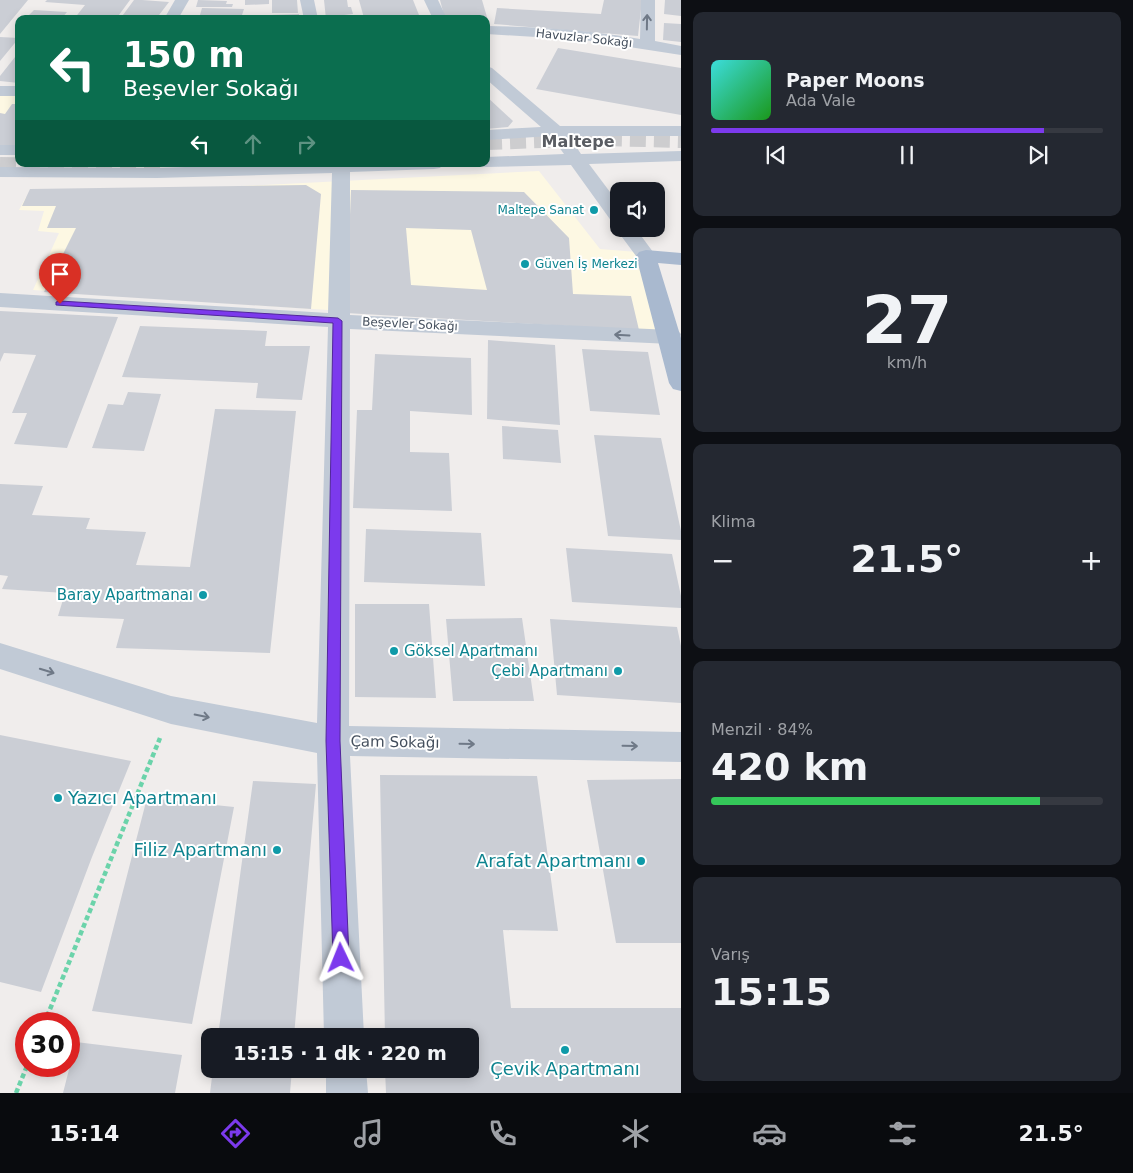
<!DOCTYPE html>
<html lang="tr">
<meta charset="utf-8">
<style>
:root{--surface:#171b24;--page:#242831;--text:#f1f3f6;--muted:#9ea1a6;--line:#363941;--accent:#7c3aed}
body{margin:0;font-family:"DejaVu Sans",sans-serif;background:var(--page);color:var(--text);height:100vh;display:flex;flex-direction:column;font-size:19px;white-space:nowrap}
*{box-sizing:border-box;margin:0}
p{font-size:16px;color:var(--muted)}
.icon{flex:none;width:28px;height:28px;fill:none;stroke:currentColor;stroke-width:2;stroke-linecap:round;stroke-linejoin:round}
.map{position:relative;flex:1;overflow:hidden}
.sheet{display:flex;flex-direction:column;gap:12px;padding:12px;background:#0d0f14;width:452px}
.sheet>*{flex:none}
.guide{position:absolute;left:15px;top:15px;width:475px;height:152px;border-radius:10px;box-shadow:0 2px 12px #0003;background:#0b6e4f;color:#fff;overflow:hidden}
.buttons{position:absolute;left:610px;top:182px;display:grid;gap:10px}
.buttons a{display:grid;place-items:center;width:55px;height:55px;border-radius:10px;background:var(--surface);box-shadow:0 2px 12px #0003;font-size:25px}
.speed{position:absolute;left:15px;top:1012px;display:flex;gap:10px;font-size:25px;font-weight:700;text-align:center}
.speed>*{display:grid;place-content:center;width:65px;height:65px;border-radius:50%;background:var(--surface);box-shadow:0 2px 12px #0003;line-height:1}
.speed .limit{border:8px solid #d22;background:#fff;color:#111}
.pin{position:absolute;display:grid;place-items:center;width:42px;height:42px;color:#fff;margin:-51px -21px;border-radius:50% 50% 50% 0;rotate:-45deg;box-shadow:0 0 5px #0007}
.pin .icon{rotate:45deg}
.me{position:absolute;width:55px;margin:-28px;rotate:358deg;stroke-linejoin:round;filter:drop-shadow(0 0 4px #0008)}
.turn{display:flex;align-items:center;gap:18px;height:105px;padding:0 25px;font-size:22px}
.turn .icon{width:65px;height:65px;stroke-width:2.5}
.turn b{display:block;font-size:35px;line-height:42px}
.lanes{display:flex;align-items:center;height:48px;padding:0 25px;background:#0003;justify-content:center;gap:25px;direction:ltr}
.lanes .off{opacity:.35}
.big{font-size:38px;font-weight:600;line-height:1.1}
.sheet .widget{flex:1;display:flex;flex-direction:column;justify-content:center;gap:8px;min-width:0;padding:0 18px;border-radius:10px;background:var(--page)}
.sheet .dial{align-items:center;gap:0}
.dial b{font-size:65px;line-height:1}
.song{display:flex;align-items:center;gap:15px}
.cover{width:60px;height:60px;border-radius:8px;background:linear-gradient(135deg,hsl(180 70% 55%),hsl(120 70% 35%))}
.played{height:5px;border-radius:2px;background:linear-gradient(90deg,var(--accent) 85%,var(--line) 85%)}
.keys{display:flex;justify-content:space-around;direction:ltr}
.heat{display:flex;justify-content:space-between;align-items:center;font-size:28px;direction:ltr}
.charge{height:8px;border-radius:4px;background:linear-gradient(90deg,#34c759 84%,var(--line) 0)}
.trip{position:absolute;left:201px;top:1028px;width:278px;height:50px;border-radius:10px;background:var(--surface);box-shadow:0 2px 12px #0003;font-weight:600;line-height:50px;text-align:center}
.menu{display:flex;height:80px;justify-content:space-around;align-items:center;background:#090b0e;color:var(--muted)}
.menu .icon{width:35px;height:35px}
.menu .active{color:var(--accent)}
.menu b{font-size:22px;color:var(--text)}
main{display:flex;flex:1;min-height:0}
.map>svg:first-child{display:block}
</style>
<main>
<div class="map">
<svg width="681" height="1093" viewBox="0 0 681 1093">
<rect width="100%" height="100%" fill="#f0edec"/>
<path fill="#fdf8e3" d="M0 93 19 94V147H0Z
M539 171 600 249 637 252 656 332 33 290 59 233 38 231 44 211 19 210 26 197Z"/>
<path fill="#cbced5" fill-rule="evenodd" d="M0 0H28L0 34Z
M47 0H130L116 19H74L85 5 45 2Z
M134 0H142L169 2 156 19H120Z
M198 0 227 1 226 4H233L232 7H196Z
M245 0H269V4L245 5Z
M272 0H297L298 13H272Z
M324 0H347L348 7H351L353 14 344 15 345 18 326 19Z
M359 0H413L419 15 364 18Z
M440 0H482L489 24H486V19H445Z
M604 0H642L638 36 494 24 497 8 601 14Z
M665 0H681V16L664 14Z
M202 8 244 9 242 15H200Z
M34 10 67 12 61 19H25Z
M299 14V19H243V16Z
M664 23 681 24V42L663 40Z
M0 37 19 38 0 61Z
M558 48 681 68V115L536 89Z
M15 57H19V83L0 81V76Z
M486 96 513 121 508 127 486 129Z
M12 104H19V148L0 147V113L5 114Z
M306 185 321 194 311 309 44 292 76 228H47L56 206H22L30 189Z
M351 190 524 192 569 238 573 294 631 296 639 330 346 313ZM406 228 471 230 487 290 411 285Z
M0 311 118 317 67 448 14 444 27 413H12L36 355 4 353 0 362Z
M140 326 267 331 265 346H310L302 400 256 398 258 383 122 377Z
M488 340 555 345 560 425 487 419Z
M582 349 648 352 660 415 590 411Z
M375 354 471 358 472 415 410 411V452L449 453 452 511 353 508 357 410H372Z
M128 392 161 394 144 451 92 448 108 404 123 405Z
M215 409 296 411 270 653 116 648 124 619 58 616 65 593 2 589 8 576 0 575V484L43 486 32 515 90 518 86 529 146 532 136 565 190 567Z
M502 426 558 430 561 463 503 459Z
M594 435 661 438 681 531V540L608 536Z
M366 529 481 533 485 586 364 582Z
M566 548 672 554 681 596V608L572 602Z
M355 604H429L436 698 355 697Z
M522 618 534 701H453L446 619Z
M550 619 677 627 681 646V703L557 695Z
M0 735 131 761 92 857 41 992 0 982Z
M380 775 537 776 558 931 503 930 511 1008H681V1093H386L385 1069H470V1036H385Z
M681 779V943H616L587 780Z
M253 781 316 784 294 1036H218Z
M147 798 234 807 192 1024 92 1011Z
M76 1042 182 1055 175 1093H63Z
M213 1069H292L290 1093H210Z"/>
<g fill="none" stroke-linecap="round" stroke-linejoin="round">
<path stroke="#cdcdcf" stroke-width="16" stroke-dasharray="16 8" stroke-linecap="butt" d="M486 142 601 138 681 140
M0 165 82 166 162 164"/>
<path stroke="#6bd3aa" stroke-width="4.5" stroke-dasharray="5 3" stroke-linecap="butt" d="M44 1024 160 738
M16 1093 27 1066"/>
<path fill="#c1cad6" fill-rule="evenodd" d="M175 0H189L178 19H164Z
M300 0H314L318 19H304Z
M424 0H438L447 19H433Z
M641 0H655V41L681 46V55L584 40 486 34V26C538 27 589 30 640 39Z
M486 66 492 68 560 126H681V136H569L581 154 681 151V161L589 164 619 204V224L612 222 571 165 486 167 480 166 478 164H486V157L564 154 551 136 486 140V130L541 127 486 79Z
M0 86H19V96H0Z
M0 145H19V155H0Z
M274 164H443L440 168 434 169 350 172V315L671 330 679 332 681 334 679 342 671 344 350 329 349 726 681 732V762L350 756 364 1036H324L317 753 171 724 0 669V643L171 696 317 723 328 327 0 307V293L328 313 332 173 157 178 0 177V167L157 168Z
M619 225V229H636L656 256 653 260 646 262 639 260 616 229Z
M326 1069H366L368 1093H326Z"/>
<path fill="#a9b9cf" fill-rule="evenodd" d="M646 250 681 253V265L658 263 681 338V391L673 389 669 383 636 256 639 252Z"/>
</g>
<defs><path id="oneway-shaft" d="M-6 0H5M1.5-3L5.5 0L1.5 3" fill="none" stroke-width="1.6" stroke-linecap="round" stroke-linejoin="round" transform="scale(1.25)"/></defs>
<g stroke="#6f7987">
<use href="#oneway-shaft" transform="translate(647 22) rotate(-89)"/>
<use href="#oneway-shaft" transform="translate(622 335) rotate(-177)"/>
<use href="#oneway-shaft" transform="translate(47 671) rotate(17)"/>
<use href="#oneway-shaft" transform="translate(202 716) rotate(11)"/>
<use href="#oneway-shaft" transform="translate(467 744) rotate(1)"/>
<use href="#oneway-shaft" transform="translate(630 746) rotate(1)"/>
</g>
<path fill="#7c3aed" stroke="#51269a" d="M60 301 338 318 342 321 340 741 349 958 347 963 341 965 336 963 333 958 326 741 333 323 56 305V302Z"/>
<g fill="#0f9aa8" stroke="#fff" stroke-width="2">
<circle cx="594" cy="210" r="5"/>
<circle cx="525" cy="264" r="5"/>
<circle cx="203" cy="595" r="5"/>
<circle cx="394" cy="651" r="5"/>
<circle cx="618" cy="671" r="5"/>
<circle cx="58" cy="798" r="5"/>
<circle cx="277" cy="850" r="5"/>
<circle cx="641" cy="861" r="5"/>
<circle cx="565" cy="1050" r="5"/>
</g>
<g text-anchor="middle" stroke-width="4" stroke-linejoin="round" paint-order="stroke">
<g font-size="12" fill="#434e5c" stroke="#fff">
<text transform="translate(584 38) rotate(6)" y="4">Havuzlar Sokağı</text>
<text transform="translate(410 324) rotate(3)" y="4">Beşevler Sokağı</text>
</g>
<g font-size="12" fill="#0d838f" stroke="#fff" text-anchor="end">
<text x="584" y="214">Maltepe Sanat</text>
<text x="535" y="268" text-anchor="start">Güven İş Merkezi</text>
</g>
<g font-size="15" fill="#0d838f" stroke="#fff" text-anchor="end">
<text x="193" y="600">Baray Apartmanaı</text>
<text x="404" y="656" text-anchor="start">Göksel Apartmanı</text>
<text x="608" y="676">Çebi Apartmanı</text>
</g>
<g font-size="15" fill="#434e5c" stroke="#fff">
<text transform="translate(395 742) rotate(1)" y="5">Çam Sokağı</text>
</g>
<g font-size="16" font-weight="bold" fill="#595c62" stroke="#fff">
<text x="578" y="147">Maltepe</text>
</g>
<g font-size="18" fill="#0d838f" stroke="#fff" text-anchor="end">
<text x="68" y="804" text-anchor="start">Yazıcı Apartmanı</text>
<text x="267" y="856">Filiz Apartmanı</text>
<text x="631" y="867">Arafat Apartmanı</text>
<text x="565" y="1075" text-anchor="middle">Çevik Apartmanı</text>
</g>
</g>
</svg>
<div class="buttons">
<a><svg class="icon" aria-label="sound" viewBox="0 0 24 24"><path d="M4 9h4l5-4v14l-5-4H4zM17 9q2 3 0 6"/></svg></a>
</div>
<div class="speed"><div class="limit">30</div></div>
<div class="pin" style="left:60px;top:304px;background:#d93025"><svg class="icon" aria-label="arrive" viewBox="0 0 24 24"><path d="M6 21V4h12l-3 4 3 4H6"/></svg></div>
<svg class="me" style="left:341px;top:958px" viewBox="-20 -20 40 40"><path d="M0-17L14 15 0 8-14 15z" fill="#7c3aed" stroke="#fff" stroke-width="4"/></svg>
<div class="trip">15:15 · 1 dk · 220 m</div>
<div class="guide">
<div class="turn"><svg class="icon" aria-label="left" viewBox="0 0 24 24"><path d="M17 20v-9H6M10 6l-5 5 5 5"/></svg><div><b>150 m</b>Beşevler Sokağı</div></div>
<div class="lanes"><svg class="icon" aria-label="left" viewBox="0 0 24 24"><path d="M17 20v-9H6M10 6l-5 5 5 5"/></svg><svg class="icon off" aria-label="ahead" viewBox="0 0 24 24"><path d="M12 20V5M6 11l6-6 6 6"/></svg><svg class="icon off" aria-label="right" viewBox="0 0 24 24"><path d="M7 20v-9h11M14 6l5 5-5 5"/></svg></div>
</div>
</div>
<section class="sheet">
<div class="widget">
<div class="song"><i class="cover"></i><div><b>Paper Moons</b><p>Ada Vale</p></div></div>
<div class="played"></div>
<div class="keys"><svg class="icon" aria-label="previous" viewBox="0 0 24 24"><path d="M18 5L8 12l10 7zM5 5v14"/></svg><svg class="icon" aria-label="pause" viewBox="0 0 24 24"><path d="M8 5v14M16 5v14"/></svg><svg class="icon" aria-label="next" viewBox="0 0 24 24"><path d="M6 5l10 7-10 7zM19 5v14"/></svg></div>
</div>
<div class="widget dial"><b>27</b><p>km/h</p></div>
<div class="widget"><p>Klima</p>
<div class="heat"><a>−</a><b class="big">21.5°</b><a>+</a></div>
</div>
<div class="widget"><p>Menzil · 84%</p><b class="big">420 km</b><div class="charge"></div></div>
<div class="widget"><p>Varış</p><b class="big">15:15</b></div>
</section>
</main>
<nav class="menu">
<b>15:14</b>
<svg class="icon active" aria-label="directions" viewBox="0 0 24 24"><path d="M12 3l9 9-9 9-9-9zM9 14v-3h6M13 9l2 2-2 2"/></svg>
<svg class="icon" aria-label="music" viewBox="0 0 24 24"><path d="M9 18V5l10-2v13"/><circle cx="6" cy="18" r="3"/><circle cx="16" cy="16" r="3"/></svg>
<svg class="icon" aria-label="phone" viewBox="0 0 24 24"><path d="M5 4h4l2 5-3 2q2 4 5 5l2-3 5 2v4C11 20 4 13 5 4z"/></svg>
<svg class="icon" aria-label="climate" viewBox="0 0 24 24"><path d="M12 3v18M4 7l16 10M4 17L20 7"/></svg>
<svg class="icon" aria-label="car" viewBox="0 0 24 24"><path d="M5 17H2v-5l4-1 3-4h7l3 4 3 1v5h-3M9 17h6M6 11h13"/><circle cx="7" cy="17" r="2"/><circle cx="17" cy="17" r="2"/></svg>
<svg class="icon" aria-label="filters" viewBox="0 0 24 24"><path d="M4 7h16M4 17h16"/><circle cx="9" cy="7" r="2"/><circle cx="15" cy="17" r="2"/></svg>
<b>21.5°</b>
</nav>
